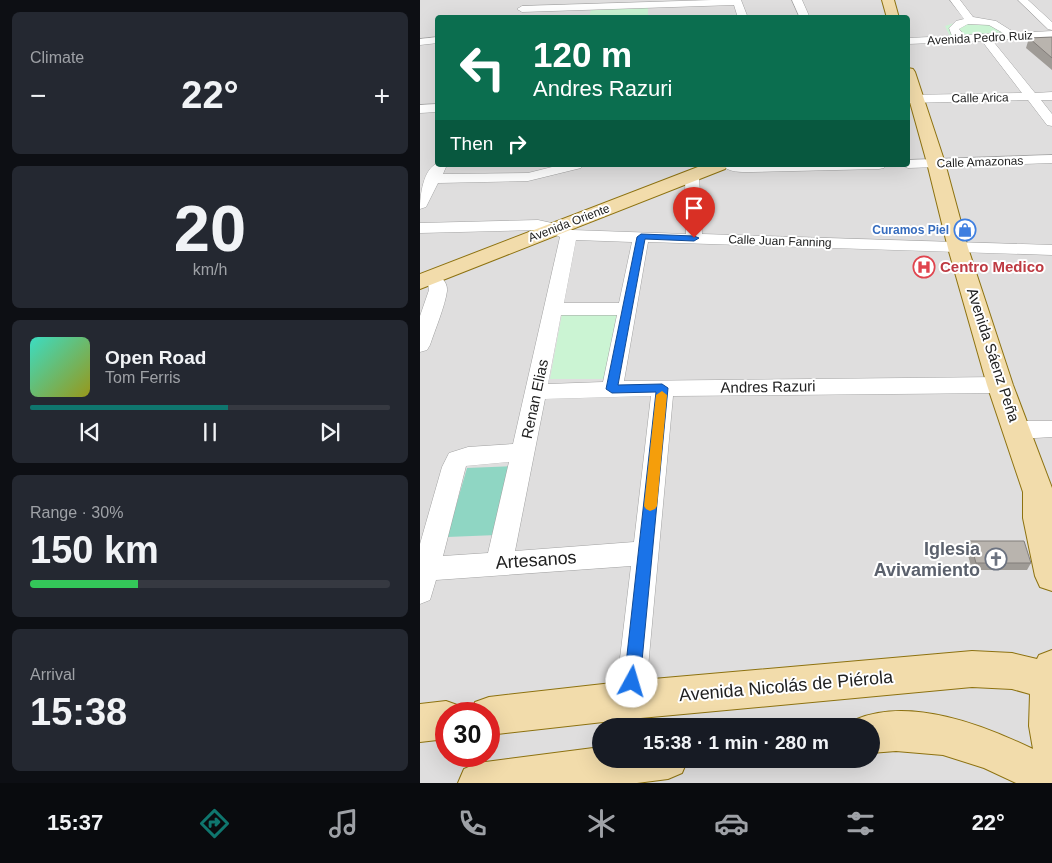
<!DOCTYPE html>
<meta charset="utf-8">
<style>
:root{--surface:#171b24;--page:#242831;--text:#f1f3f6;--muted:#9ea1a6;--line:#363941;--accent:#0f766e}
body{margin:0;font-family:Arial,sans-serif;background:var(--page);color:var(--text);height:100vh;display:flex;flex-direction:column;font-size:19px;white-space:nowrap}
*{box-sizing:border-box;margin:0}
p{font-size:16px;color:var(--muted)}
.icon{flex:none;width:28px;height:28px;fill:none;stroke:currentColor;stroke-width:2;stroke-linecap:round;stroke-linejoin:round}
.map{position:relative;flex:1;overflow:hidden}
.sheet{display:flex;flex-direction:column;gap:12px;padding:12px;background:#0d0f14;width:420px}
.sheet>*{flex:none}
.guide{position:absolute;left:15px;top:15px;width:475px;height:152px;border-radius:5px;box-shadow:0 5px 20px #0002;background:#0b6e4f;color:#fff;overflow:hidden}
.speed{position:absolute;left:15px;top:702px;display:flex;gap:10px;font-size:25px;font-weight:700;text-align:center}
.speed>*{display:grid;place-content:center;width:65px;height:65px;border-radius:50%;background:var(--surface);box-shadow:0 5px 20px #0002;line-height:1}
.speed .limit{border:8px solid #d22;background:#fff;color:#111}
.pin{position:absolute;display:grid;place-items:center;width:42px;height:42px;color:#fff;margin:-51px -21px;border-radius:50% 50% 50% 0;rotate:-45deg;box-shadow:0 0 5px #0007}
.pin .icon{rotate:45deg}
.me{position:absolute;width:55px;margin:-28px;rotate:6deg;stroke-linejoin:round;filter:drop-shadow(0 0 4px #0008)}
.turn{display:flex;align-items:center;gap:18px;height:105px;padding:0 15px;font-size:22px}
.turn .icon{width:65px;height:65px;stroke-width:2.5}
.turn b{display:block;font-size:35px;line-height:42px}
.then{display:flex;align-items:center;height:48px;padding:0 15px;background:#0003;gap:10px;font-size:19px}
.big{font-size:38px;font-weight:600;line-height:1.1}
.sheet .widget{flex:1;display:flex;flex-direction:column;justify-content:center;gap:8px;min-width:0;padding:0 18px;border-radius:8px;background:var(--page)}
.sheet .dial{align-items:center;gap:0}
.dial b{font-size:65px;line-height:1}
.song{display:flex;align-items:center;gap:15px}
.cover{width:60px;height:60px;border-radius:8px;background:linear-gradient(135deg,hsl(170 70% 55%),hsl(60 70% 35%))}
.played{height:5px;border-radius:2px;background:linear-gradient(90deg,var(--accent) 55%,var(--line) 55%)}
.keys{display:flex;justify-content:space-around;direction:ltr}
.heat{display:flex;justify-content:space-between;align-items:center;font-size:28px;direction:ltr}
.charge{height:8px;border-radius:4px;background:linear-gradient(90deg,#34c759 30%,var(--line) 0)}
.trip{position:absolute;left:172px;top:718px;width:288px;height:50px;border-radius:25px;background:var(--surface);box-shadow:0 5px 20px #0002;font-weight:600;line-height:50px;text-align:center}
.menu{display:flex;height:80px;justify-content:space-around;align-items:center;background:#090b0e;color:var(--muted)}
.menu .icon{width:35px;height:35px}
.menu .selected{color:var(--accent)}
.menu b{font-size:22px;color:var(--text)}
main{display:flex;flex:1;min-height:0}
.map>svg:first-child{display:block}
</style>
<main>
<section class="sheet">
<div class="widget"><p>Climate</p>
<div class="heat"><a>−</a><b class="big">22°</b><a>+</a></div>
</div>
<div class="widget dial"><b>20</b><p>km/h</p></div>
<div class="widget">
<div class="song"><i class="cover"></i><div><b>Open Road</b><p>Tom Ferris</p></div></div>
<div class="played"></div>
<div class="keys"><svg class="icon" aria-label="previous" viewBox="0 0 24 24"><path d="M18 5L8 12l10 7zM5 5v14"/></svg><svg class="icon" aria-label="pause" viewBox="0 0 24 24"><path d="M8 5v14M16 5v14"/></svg><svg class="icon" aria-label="next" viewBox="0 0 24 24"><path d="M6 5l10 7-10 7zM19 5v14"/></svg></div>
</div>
<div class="widget"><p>Range · 30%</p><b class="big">150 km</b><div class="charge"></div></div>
<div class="widget"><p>Arrival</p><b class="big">15:38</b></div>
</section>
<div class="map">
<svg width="632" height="783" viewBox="0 0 632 783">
<rect width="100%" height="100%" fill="#f0eee8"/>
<path fill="#dfdede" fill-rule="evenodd" d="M0 0H632V783H0ZM18 18H488V165H18ZM26 714H69V756H26ZM181 726H451V759H181Z"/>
<path fill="#cbf4d3" d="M228 7V17L169 18 171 9Z
M544 20 566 22 588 33 530 36 525 26Z
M142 314H199L186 379H130Z"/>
<path fill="#8fd6c3" d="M93 466 77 535 27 537 47 468Z"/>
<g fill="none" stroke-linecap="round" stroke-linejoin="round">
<g stroke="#a2a2a2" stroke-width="1">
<path id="minor" d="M292 0H321L328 18H318L314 5 102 12 97 9 102 6Z
M372 0H382L390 18H380Z
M530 0H540L553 17 576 21 595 33 632 31V37L572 40 615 93 632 92V100H621L632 114V126L627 125 608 100 488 103V95L602 93 562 41 488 44V38L532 36 529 28 536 21 544 19ZM548 24 569 25 583 33 544 35 539 29Z
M598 0H608L632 22V30L628 29Z
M18 37V43L0 45V39Z
M18 104V112L0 113V105Z
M632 155V163L488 168 482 165H488V160Z
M18 163V165H25L26 167 23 174 108 173 140 165H163L161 168 108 181 18 183 6 207 0 209C0 196 3 168 18 163Z
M302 165H466L464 168 459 169 332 172C322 172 309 173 302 165Z
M272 171 277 172 279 175 282 234 632 245V255L228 242 204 381 580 377 587 380 591 385 587 390 580 393 253 396 225 700 221 711 210 715 199 711 195 700 211 566 16 580 10 600 0 604V544L22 467 29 453 48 447 93 444 140 237 130 232 118 230 0 233V223L118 220 141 225 152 230 266 234 265 175 267 172ZM156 240 212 242 199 303H144ZM141 315H197L183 382 128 384ZM231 396 214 542 95 551 125 399ZM89 462 68 553 23 556 46 466Z
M10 272C19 274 28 281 27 291 25 306 15 330 10 345L7 350 0 352V316L9 290 8 284 1 277 4 273Z
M598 421H632V437L598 439 590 436 587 430 590 424Z"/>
</g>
<g stroke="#8d7210" stroke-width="2">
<path id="major" d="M462 0H474L479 18H467Z
M488 68 493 69 495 72 525 163 548 248 593 385 632 488V591L620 587 615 576 603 518V492L567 385 528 248 507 163 488 95Z
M283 165H308L305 169 0 289V274Z
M632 650V783H596L564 768 523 755 476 751 451 753V726H434L437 719C491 697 563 725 613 749L609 726 610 694 592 689 552 687 210 719 69 735V714H51L55 702 69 697 210 681 552 651 592 653 617 659 619 655Z
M26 701 40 706 43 714H26V739L0 742V704Z
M181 747V759H268L262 773 248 779 217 783H38L44 769 58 763Z"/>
</g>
<use href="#minor" fill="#fff" fill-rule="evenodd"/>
<use href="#major" fill="#f2dcab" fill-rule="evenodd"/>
</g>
<path fill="#9f9b96" d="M632 37V70L606 48 609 38Z
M550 541 611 563 607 570H552L546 548Z"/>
<path fill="#b9b4ae" stroke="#827e7a" d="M632 37V58L609 38Z
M550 541H604L611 563H556Z"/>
<path fill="#1a73e8" stroke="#114b97" d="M221 234 274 236 279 238 274 241 225 239 198 385 242 384 248 388 220 682 218 688 212 690 206 688 204 682 236 392 192 393 186 389 217 237Z"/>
<path fill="#f59e0b" d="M242 391 247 395 237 506 235 509 230 511 226 509 224 506 236 395Z"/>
<defs>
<g id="shop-ring" transform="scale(1.125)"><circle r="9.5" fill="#fff" stroke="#3f7fe0" stroke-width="1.5"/><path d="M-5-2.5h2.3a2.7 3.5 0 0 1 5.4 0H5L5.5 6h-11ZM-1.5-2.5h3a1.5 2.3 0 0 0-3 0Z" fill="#3f7fe0"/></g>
<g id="hospital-ring" transform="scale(1.125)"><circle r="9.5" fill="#fff" stroke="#e0444e" stroke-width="1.5"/><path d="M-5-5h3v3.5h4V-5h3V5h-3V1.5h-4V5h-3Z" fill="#e0444e"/></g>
<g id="church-ring" transform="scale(1.125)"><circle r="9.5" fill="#fff" stroke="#6b7280" stroke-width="1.5"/><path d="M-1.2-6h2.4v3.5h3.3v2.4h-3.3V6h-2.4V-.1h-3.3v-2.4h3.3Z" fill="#6b7280"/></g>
</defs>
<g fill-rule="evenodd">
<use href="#shop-ring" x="545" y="230"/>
<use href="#hospital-ring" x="504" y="267"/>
<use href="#church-ring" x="576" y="559"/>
</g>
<g text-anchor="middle" stroke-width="4" stroke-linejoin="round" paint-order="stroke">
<g font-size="12" fill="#212121" stroke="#fff">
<text transform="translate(560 38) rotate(-3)" y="4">Avenida Pedro Ruiz</text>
<text transform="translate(560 98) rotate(-1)" y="4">Calle Arica</text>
<text transform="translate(560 162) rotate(-2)" y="4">Calle Amazonas</text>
<text transform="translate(149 223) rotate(-21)" y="4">Avenida Oriente</text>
<text transform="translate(360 241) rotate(2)" y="4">Calle Juan Fanning</text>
</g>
<g font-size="12" font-weight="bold" fill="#366cbe" stroke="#fff" text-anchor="end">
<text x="529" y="234">Curamos Piel</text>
</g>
<g font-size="15" font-weight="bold" fill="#be3a42" stroke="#fff" text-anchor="start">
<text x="520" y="272">Centro Medico</text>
</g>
<g font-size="15" fill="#212121" stroke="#fff">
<text transform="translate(573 355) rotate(72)" y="5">Avenida Sáenz Peña</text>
<text transform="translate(348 387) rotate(-1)" y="5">Andres Razuri</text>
<text transform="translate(115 399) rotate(-78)" y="5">Renan Elias</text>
</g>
<g font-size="18" font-weight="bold" fill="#5b616d" stroke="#fff" text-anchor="end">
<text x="560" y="555">Iglesia<tspan x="560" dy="21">Avivamiento</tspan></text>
</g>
<g font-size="18" fill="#212121" stroke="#fff">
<text transform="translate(116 560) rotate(-4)" y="6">Artesanos</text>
<text transform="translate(366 686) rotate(-5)" y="6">Avenida Nicolás de Piérola</text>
</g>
</g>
</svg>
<div class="speed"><div class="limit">30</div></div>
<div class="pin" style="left:274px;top:238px;background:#d93025"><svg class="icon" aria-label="arrive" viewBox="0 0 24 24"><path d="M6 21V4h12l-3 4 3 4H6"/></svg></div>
<svg class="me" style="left:212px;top:682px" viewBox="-20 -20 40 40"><circle r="19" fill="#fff"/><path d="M0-13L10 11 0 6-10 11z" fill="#1a73e8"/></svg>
<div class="trip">15:38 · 1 min · 280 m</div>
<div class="guide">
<div class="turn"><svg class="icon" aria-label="left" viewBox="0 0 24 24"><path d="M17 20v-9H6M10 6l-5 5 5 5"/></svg><div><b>120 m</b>Andres Razuri</div></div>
<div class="then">Then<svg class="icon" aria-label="right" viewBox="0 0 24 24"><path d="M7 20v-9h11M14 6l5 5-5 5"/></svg></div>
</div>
</div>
</main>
<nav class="menu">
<b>15:37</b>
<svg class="icon selected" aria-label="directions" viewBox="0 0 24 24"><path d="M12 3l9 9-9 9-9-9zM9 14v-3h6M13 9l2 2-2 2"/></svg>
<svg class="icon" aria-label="music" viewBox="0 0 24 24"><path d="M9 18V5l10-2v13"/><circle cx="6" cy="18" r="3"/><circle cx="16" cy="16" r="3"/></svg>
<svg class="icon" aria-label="phone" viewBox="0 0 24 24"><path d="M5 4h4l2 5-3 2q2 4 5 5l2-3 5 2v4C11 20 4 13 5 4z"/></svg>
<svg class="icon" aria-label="climate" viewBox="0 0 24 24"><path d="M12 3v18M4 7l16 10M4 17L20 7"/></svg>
<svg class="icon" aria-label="car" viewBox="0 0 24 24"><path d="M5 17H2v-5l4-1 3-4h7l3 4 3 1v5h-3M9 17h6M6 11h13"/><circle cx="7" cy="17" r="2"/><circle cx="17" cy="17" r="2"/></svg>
<svg class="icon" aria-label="filters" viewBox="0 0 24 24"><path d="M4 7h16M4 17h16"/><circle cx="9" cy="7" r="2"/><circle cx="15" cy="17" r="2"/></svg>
<b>22°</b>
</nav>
